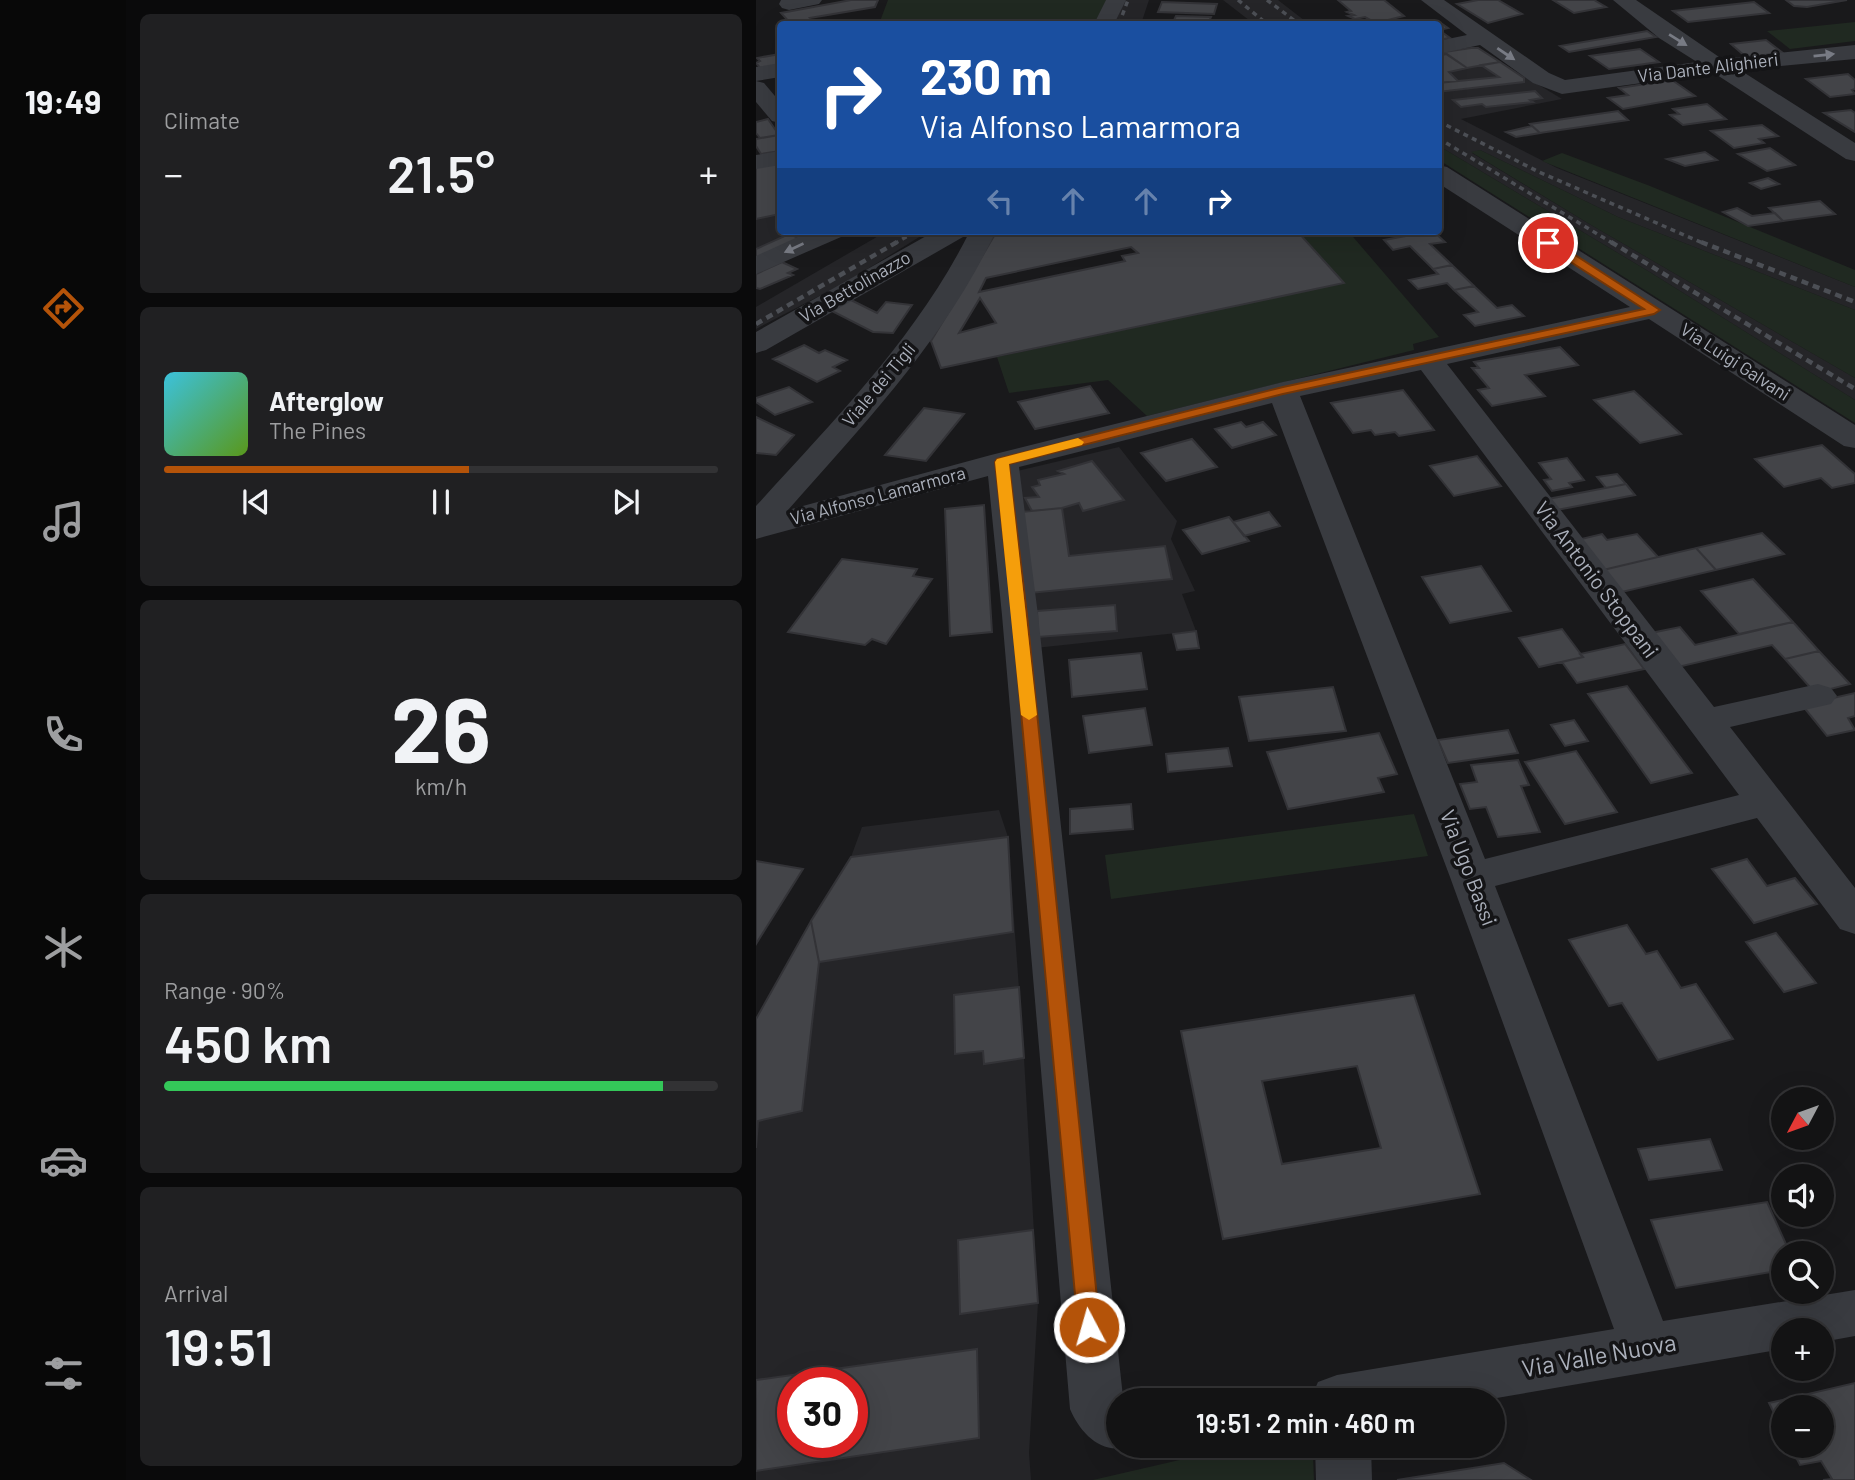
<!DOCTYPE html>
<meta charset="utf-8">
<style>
:root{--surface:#131314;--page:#202022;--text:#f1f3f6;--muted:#9d9ea0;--line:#323234;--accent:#b45309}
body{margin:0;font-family:Barlow,sans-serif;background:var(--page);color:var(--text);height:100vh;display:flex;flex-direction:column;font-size:26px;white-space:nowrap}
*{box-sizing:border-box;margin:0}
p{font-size:23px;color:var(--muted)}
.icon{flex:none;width:38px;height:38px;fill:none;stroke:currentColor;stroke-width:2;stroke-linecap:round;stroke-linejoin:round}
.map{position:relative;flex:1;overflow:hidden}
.sheet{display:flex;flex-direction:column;gap:14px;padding:14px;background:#0a0a0b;width:630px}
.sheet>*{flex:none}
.hud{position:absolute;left:21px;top:21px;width:665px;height:214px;border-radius:7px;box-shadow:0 7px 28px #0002,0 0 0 2px var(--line);background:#1a4fa0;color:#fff;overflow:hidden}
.needle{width:46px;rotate:229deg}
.tools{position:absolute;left:1015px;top:1087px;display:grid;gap:14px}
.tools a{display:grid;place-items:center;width:63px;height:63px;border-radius:50%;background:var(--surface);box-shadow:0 7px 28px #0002,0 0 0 2px var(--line);font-size:35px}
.speed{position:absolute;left:21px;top:1367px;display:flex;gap:14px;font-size:35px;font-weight:700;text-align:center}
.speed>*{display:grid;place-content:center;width:91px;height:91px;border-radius:50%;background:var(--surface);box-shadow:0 7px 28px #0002,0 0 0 2px var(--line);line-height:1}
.speed .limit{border:10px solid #d22;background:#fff;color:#111}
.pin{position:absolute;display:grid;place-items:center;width:60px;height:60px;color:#fff;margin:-30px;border:4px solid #fff;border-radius:50%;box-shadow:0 2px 7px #0007}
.me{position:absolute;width:77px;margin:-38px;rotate:354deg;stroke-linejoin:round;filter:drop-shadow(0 0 5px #0008)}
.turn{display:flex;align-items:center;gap:24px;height:147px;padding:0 28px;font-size:32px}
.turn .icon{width:91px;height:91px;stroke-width:2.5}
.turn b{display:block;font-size:49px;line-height:60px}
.lanes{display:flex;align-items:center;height:66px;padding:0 28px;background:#0003;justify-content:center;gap:35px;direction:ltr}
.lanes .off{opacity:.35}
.big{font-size:52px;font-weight:600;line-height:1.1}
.sheet .widget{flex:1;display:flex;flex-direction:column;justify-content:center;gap:10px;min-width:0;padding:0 24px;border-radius:10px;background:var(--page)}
.sheet .dial{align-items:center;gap:0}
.dial b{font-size:91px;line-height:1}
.song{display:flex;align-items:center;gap:21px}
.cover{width:84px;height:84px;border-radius:10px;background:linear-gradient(135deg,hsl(190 70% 55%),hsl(90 70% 35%))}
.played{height:7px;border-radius:4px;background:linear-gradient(90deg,var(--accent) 55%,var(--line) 55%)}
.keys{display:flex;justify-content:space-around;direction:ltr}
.heat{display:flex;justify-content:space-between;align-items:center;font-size:38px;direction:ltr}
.charge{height:10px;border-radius:5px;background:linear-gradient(90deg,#34c759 90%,var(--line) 0)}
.trip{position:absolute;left:350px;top:1388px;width:399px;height:70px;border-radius:35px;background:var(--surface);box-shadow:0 7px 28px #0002,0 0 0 2px var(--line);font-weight:600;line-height:70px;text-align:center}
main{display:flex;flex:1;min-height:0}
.menu{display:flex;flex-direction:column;width:126px;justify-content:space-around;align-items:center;background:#080808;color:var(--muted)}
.menu .icon{width:49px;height:49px}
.menu .current{color:var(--accent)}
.menu b{font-size:32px;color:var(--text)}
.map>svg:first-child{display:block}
</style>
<main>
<nav class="menu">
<b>19:49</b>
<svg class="icon current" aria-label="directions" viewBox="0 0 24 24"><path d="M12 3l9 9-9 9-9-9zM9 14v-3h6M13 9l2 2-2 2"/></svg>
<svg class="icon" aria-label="music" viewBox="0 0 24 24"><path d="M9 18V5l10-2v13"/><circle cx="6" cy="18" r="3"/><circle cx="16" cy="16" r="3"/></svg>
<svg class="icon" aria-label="phone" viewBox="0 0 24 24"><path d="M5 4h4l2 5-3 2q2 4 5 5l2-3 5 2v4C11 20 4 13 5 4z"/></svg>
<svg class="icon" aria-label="climate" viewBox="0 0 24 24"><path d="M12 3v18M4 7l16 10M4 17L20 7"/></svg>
<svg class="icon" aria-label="car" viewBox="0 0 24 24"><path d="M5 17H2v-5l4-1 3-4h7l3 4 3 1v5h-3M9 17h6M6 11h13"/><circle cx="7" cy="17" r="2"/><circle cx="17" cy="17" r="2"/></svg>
<svg class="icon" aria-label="filters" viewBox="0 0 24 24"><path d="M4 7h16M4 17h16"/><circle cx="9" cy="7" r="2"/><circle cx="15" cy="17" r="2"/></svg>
</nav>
<section class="sheet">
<div class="widget"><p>Climate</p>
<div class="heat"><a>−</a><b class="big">21.5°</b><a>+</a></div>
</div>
<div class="widget">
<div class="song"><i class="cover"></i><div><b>Afterglow</b><p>The Pines</p></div></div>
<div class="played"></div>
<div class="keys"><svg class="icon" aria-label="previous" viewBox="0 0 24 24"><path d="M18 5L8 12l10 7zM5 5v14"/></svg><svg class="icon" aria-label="pause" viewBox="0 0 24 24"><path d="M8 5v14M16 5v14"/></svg><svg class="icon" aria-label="next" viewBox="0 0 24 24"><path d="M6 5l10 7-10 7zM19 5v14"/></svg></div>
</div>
<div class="widget dial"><b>26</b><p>km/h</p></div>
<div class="widget"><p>Range · 90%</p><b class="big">450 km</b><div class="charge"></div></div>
<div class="widget"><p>Arrival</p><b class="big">19:51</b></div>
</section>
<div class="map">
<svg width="1099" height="1480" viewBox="0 0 1099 1480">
<rect width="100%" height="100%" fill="#19191b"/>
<path fill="#252528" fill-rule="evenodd" d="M362 0H393L385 24H357Z
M467 0H522L553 24H498Z
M715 48H722L806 99 705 119 801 168 1099 287V310L862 217 724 150 716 153 835 225 1099 378V400L892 271 683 146V54Z
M24 163V231H68L0 263V167Z
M131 231H173L92 281 0 329V307Z
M363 447 421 521 415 539 439 591 426 594 440 631 279 648 261 471Z
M243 810 252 837 268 1058 282 1303 273 1453 275 1480H0V1019L95 857 106 827ZM37 1382H96V1442H37Z"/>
<path fill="#202921" d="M132 0H355L343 24H123Z
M1099 22V41L1034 49 1011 31Z
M683 146 892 271 1099 400V423L683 160Z
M724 150 862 217 1099 310V378L835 225 715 152Z
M806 153 894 186 1099 270V287L786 161Z
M541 231H592L683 337 657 344 658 350 391 416 352 380 253 393 241 357 588 283Z
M658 814 672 856 355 899 349 855Z
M484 1446H546L557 1456 558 1480H337Z"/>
<path fill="#434448" stroke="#333337" stroke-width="2" fill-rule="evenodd" d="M95 0H122L119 7 54 18 60 24H35L25 13Z
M582 0H628L648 16 620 23 609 17 599 19 592 16 598 15 591 12 595 11Z
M722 0H742L766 14 732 23 701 4Z
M797 0H838L850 7 818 13Z
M1030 0H1091L1051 7 1038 6Z
M406 2 461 4 458 14 402 12Z
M998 2 1013 13 932 22 917 11Z
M420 16 455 17 452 24H416Z
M682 21 692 28 683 30 694 38 682 40V24H664Z
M891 31 900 37 813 52 804 46Z
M1010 40 1027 53 990 57 975 44Z
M715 48H722L744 62 711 68 688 52Z
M884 49 903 62 853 69 834 56Z
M24 54V66L5 69 0 63 4 61 1 58Z
M690 54 711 68 693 72 702 81 682 83V56Z
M744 62 768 78V82L682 92V83L743 77 725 65Z
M1092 74 1099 80V89L1096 90 1099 94 1074 97 1050 79Z
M916 80 939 96 867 109 852 98 872 95 863 88Z
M779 91 786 98 774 100 777 102 730 107 726 104 705 107 697 100Z
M951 104 970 119 927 125 914 115 923 114 917 109Z
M1095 110 1099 113V132L1068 113Z
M862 111 872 120 784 133 774 124Z
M12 119 23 135 4 138 0 133V122Z
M1006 125 1022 136 1003 139 1008 143 978 148 955 131Z
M776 126 784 133 760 137 750 132Z
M23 135 24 151 5 154 0 146V139Z
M1014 148 1039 165 1011 171 982 154Z
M949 152 961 160 929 166 911 159Z
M24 163V214L0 219V167Z
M1012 178 1023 184 1005 189 994 183Z
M1064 201 1079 214 1027 221 1013 208Z
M981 208 996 216 1019 213 1027 221 992 226 967 212Z
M241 231H541L588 283 185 368 175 341ZM375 247 382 253 366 256 369 261 223 292 230 278ZM224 298 240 323 203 333Z
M677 231 689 242 674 244 696 265 677 269 654 246 637 250 628 240Z
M33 234 48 240 0 263V249Z
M26 262 41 269 32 273 37 275 4 289 0 288V274Z
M696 265 718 286 698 290 691 283 662 289 653 280 682 274 677 269Z
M718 286 741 308 756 305 768 316 719 326 708 315 722 312 698 290Z
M93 299 121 313 130 302 156 305 137 333 117 332 72 309Z
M48 345 63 353 69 350 91 360 77 367 84 371 61 382 17 359Z
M804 347 822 365 769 375 789 396 736 406 722 390 733 388 716 368H723L718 362Z
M334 386 353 413 279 429 262 402Z
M33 387 56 402 19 415 0 402V398Z
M647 390 678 430 643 436 639 432 619 435 615 430 597 433 575 403Z
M878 391 925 434 884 443 838 400Z
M168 408 208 414 170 461 129 455Z
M0 417 38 435 20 455 0 453Z
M485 422 490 427 507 422 520 435 476 448 459 429Z
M436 439 461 467 410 481 385 453Z
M1066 445 1099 474V483L1076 488 1065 478 1028 487 999 459Z
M721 456 745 486 698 496 674 466Z
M811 458 828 480 813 483 816 487 796 491 788 480 795 479 783 463Z
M336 461 368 500 327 511 323 503 306 508 276 511 269 498 283 497 276 487 284 485 282 480 308 474 302 471Z
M861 474 870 484 850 488 841 477Z
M870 484 879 495 801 510 792 499Z
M228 505 236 632 194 636 189 509Z
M306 508 313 556 409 546 416 579 274 593 265 512Z
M513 512 524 526 488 536 477 522Z
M473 517 493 541 446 554 427 530Z
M1006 533 1028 554 960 570 940 548Z
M846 534 851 540 881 534 902 557 847 570 821 540Z
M940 548 960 570 866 592 847 570Z
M86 559 161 569 157 576 176 579 130 644 116 639 109 645 32 632Z
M725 566 755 611 694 623 666 577Z
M997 579 1037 622 983 634 945 591Z
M359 605 361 631 282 637 281 611Z
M1037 622 1063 651 1029 659 1016 645 922 667 895 633 924 627 939 645Z
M806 629 827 657 783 667 763 638Z
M440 631 443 648 421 650 417 634Z
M869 644 888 669 821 683 806 662 827 657 824 654Z
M1063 651 1094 684 1059 693 1029 659Z
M385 653 391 689 316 697 313 660Z
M871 686 936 773 895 783 832 694Z
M577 687 590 731 493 741 483 697Z
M1099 693V716L1092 718 1099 730 1071 736 1046 705Z
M389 708 396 745 333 753 327 716Z
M818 720 832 741 809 746 795 725Z
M752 730 762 753 692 763 682 740Z
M623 733 641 774 622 778 628 792 532 809 511 752Z
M472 748 476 766 412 772 410 754Z
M820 751 861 812 809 824 769 762Z
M762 760 773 785 765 786 784 832 742 837 730 807 714 809 704 784 721 782 715 765Z
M375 804 377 829 314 834V809Z
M252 837 257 932 63 962 55 921 95 857Z
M991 859 1011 886 1039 878 1061 904 998 923 956 869Z
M0 861 47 869 0 944Z
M55 921 63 962 46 1111 2 1121 0 1148V1019Z
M871 925 890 954 901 951 925 988 940 984 977 1039 902 1060 866 1003 853 1006 813 940Z
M1020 933 1060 983 1028 992 990 942Z
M263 987 268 1058 228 1064 227 1051 199 1054 198 995Z
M658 995 724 1194 467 1239 425 1031ZM601 1066 625 1148 526 1164 506 1081Z
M954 1139 966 1170 893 1180 882 1149Z
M1011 1202 1034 1253H1027V1270L920 1288 895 1220Z
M277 1230 282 1303 204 1314 202 1240Z
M221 1349 223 1438 0 1471V1380ZM37 1382H96V1442H37Z
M1099 1383V1480H1067L1076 1479 1065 1461 1044 1465 1034 1446H1066V1407H1027V1431L1013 1403Z
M748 1463 775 1480H641Z"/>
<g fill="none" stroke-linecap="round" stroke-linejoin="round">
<path fill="#393b40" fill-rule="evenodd" d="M25 0H66L63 4 33 10 26 8 23 4Z
M350 0H370L358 24H338Z
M665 0H688L793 73 809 80 941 62 903 38 857 0H880L966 59 1099 45V59L984 70 1099 143V161L1090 159 958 73 806 94 777 83 724 45 682 54V41L711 35Z
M24 63V77L0 81V67Z
M0 81 8 83 24 102V123L16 121 0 102Z
M24 151V165L0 169V155Z
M682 165 691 167 1099 425V448L1088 446 893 319 691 364 958 707 1062 684 1075 688 1081 696 1075 704 974 727 1099 888V934L1084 929 1001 818 739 886 907 1321 1099 1290V1336L1066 1342V1330H1027V1349L729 1400H554L562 1382 581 1375 858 1329 694 877 516 403 263 467 282 615 367 1397 371 1400H362V1446H373C346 1456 324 1433 314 1409L246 615 232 476 0 539V506C79 419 161 337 214 231H240C190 338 110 422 32 510L235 455 527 382 874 307 682 183ZM665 370 983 795 729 859 544 396Z
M55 231H89L85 237 0 274V256Z
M179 231H211L207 237 10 350 0 353V332Z
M559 1446H615L616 1480H560Z"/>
<path stroke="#4c4f55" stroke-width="3.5" stroke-dasharray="5 4.5" stroke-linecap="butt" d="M482 0 511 24
M511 0 543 24
M363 24 372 0
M682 121 783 172 949 244
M682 138 858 244
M138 244 160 231"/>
<path stroke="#4c4f55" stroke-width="4.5" stroke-dasharray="7 5" stroke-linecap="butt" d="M855 242 1099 389
M945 242 1099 302
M0 324 141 242"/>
</g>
<defs><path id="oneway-solid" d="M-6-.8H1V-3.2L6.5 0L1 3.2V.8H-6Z" transform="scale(1.75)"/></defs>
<g fill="#787b84">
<use href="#oneway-solid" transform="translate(922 40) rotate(32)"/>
<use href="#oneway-solid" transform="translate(750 54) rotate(34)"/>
<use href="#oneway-solid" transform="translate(1068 55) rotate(-6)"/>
<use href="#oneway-solid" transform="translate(38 248) rotate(155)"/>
</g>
<path fill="#b45309" stroke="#753606" stroke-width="2" d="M788 240H796L904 310 898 314 527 394 253 464 271 615 344 1327 341 1334 333 1337 326 1334 322 1327 256 615 239 462 241 459 527 387 888 309 788 245Z"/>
<path fill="#f59e0b" d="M322 438 328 442 326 445 253 464 281 715 273 720 265 715 239 462 241 459Z"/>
<g text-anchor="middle" stroke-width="7" stroke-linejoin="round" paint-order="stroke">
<g font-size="18" fill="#abb0bb" stroke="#141416">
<text transform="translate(952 68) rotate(-7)" y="6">Via Dante Alighieri</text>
<text transform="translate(99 287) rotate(-30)" y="6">Via Bettolinazzo</text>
<text transform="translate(979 362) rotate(33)" y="6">Via Luigi Galvani</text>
<text transform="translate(123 385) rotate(-50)" y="6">Viale dei Tigli</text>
<text transform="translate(122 496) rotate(-15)" y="6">Via Alfonso Lamarmora</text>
</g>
<g font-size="21" fill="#abb0bb" stroke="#141416">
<text transform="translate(840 580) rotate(53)" y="7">Via Antonio Stoppani</text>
<text transform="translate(712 868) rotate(69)" y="7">Via Ugo Bassi</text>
</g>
<g font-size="24" fill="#abb0bb" stroke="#141416">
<text transform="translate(843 1356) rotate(-10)" y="8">Via Valle Nuova</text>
</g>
</g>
</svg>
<div class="tools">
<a><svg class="needle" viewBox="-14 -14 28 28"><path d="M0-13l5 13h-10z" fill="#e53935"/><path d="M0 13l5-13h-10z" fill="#9d9ea0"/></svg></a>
<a><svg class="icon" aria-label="sound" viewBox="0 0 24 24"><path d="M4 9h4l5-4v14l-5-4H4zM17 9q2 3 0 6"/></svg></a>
<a><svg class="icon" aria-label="search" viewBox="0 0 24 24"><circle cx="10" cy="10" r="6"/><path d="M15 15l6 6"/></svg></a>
<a>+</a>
<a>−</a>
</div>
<div class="speed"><div class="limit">30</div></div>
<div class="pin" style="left:792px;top:243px;background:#d93025"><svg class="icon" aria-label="arrive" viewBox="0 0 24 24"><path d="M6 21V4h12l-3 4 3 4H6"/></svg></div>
<svg class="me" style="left:333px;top:1327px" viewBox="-20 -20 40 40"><circle r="17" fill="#b45309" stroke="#fff" stroke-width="3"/><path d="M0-11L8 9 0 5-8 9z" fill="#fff"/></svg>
<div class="trip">19:51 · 2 min · 460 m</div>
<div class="hud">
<div class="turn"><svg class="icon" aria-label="right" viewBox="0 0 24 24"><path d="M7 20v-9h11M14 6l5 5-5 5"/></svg><div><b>230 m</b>Via Alfonso Lamarmora</div></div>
<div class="lanes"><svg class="icon off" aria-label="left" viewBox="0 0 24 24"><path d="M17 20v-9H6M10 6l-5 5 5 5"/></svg><svg class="icon off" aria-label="ahead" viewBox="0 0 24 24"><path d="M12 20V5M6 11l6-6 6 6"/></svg><svg class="icon off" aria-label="ahead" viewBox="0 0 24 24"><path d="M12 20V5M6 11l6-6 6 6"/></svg><svg class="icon" aria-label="right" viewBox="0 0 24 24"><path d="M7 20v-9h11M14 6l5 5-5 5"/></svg></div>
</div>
</div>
</main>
